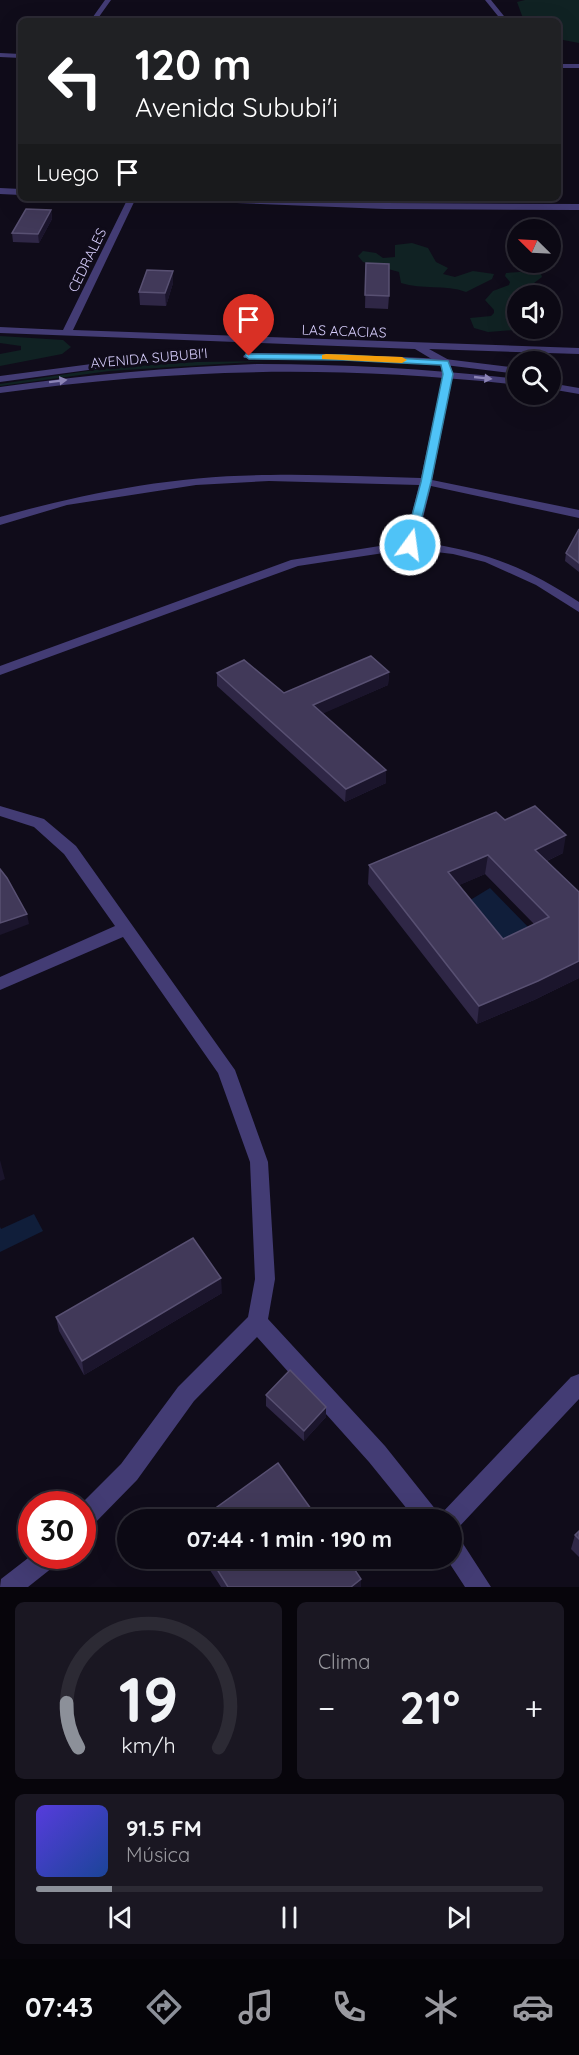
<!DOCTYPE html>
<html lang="es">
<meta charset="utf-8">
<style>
:root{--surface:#0c0914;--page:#1a1722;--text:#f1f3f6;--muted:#9a9aa0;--line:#2c2a34;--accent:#8c9099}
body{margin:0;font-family:Quicksand,sans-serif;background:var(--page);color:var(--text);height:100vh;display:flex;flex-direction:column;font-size:22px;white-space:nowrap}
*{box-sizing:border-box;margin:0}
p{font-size:20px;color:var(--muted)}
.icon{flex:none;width:33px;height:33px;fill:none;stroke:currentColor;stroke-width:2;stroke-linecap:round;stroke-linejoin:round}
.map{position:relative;height:1587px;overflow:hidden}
.panel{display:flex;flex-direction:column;gap:15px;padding:15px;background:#07050b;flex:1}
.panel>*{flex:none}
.banner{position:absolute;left:18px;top:18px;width:543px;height:183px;border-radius:9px;box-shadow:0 6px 24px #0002,0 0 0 2px var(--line);background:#202124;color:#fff;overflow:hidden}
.needle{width:39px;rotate:294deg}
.buttons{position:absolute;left:507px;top:219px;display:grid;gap:12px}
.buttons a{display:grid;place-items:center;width:54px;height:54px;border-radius:50%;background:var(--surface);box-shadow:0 6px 24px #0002,0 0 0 2px var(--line);font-size:30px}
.speed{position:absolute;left:18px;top:1491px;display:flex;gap:12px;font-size:30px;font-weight:700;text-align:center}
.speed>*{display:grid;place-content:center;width:78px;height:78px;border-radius:50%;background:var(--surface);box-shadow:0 6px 24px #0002,0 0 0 2px var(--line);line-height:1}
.speed .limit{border:9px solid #d22;background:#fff;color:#111}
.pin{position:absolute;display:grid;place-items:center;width:51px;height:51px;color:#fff;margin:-62px -26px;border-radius:50% 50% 50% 0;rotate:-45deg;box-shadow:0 0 6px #0007}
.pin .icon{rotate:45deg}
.me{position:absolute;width:66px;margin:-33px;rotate:14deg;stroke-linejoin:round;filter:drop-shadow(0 0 4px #0008)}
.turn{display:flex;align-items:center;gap:21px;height:126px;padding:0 18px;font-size:27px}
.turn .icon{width:78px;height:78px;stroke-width:2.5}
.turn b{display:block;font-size:42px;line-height:51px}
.then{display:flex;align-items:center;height:57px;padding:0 18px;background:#0003;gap:12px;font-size:22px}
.big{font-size:45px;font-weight:700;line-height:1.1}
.panel .card{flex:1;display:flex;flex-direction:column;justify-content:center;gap:9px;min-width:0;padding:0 21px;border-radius:9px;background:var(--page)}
.panel .dial{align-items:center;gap:0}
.dial svg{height:156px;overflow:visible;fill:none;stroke:var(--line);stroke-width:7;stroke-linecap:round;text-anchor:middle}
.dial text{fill:var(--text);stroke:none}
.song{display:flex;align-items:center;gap:18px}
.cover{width:72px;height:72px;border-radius:9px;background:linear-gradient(135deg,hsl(250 70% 55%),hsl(220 70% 35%))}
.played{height:6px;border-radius:3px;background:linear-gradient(90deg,var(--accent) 15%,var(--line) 15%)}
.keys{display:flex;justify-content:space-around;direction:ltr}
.heat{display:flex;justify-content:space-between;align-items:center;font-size:33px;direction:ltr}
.panel .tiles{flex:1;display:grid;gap:15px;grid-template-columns:1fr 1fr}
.card:last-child{grid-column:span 2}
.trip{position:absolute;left:117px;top:1509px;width:345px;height:60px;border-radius:30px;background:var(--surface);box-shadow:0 6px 24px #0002,0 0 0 2px var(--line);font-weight:700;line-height:60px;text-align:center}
.tab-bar{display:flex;height:96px;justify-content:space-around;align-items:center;background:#050408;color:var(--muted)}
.tab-bar .icon{width:42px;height:42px}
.tab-bar .on{color:var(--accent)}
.tab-bar b{font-size:27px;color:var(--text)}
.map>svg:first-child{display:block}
</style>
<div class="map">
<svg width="579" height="1587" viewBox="0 0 579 1587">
<rect width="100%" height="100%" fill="#100c1a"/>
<path fill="#102223" d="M525 0H579V43L558 39V21H524L517 2Z
M412 243 428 248 436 262 448 268 443 274 455 277 473 271 494 274 492 279 466 292C445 284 422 290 401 283L399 272 363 262 358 256 363 251 376 253 383 258 395 257V245Z
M520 272 541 274 542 277 534 283 531 295 518 296V328L527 329 488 332 474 328 470 318 491 316 494 313V310L485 300 493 291 509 285 510 282 505 276 506 273Z
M0 336 63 340 71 347 62 354 0 366V354L21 350V346L0 343Z
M267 361 109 371 0 386V384L108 368 197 362Z"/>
<path fill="#101e3a" d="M490 888 532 931 507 944 467 902Z
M34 1214 43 1231 0 1252V1227L1 1229Z"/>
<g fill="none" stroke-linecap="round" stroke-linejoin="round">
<path fill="#433c74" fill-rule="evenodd" d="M105 0H111L96 21H90Z
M485 0H491L508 21H502Z
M0 53 21 54V58L0 57Z
M558 64H579V68H558Z
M0 188 21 189V195L0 194Z
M128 198H136L73 330 579 348V354L429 349 449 360 453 374 432 480 579 510V518L431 486 417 542C482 550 524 566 579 602V612L536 585 485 562 453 554 410 549 298 566 0 675V666L291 560 405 542 419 485 269 481 196 485 67 505 0 525V517C87 492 179 475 270 475 320 474 371 477 421 478L443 374 440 364 415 349 0 333V327L63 330Z
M181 198H249L385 203 579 204V210L385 209 185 201Z
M0 806 44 819 76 846 235 1070 268 1162 275 1279 268 1319 385 1446 440 1515 571 1377 579 1374V1399L458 1528 452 1531V1520H416L369 1462 257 1337 194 1401 137 1480 90 1528 82 1531 81 1504 121 1464 178 1387 248 1317 255 1279 250 1162 218 1073 123 937 0 990V977L115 926 64 854 34 827 0 816Z
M452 1535 460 1539 491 1587H465L446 1558H452Z
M32 1555 61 1556 57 1564 28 1587H0L1 1579Z"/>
<path fill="#433c74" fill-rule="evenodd" d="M248 353 332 354 337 357 332 360 244 358 243 356Z
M380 356 445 359 518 368V374L445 365 376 361 375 359Z
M99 363 103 364V368L0 382V376Z
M259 364C346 364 431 369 518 379V385C338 365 178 368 0 393V387C86 375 172 367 259 364Z
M550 383 579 388V394L550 389Z"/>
</g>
<path fill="#2f2746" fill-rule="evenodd" d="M51 210 52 219 39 243 13 242 12 233Z
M366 263 389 296 388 309 365 308Z
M173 271V283L166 306 140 305 139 292Z
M579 529V572L565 561 566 553Z
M389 672 388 685 323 713 386 783 345 802 217 686V673L284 693Z
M505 820 563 853 547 861 579 892V978L534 1000 477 1024 368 884 369 865ZM485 874 534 924 503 939 459 885Z
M222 1293 84 1375 59 1331 56 1317Z
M266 1395 326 1407V1417L304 1441 266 1406Z
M579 1531V1557L571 1549 575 1535Z
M202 1558H347L361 1579V1587H221Z"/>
<path fill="#1b152c" d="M51 210 52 219 39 243 38 234Z
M173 271V283L166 306 165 293Z
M389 672 388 685 313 718V705Z
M386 770V783L345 802 346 789Z
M566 835 563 853 532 868 535 850Z
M488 855 485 874 446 891 448 872Z
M27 914 29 924 0 935V923Z
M579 961V978L534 1000 477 1024 479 1006Z
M0 1160 5 1179 0 1181Z
M221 1278 222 1293 84 1375 82 1361Z
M326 1407V1417L304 1441V1431Z
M361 1579V1587H351Z"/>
<path fill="#413959" stroke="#585072" stroke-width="1.5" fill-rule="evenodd" d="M26 209 51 210 38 234 12 233Z
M366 263 389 264V296L365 295Z
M147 270 173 271 165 293 139 292Z
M579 529V563L566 553Z
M371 656 389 672 313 705 386 770 346 789 217 673 244 660 284 693Z
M535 806 566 835 535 850 579 892V961L538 981 479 1006 369 865 496 812 505 820ZM488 855 549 917 503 939 448 872Z
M0 869 7 878 27 914 0 923Z
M193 1238 221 1278 82 1361 56 1317Z
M290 1370 326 1407 304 1431 266 1395Z
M278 1463 319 1520H199Z
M579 1531V1539L575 1535Z
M210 1558H347L361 1579 351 1587H228Z"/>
<defs><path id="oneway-solid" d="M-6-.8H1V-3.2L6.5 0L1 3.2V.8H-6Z" transform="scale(1.5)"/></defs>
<g fill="#8c84b6">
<use href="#oneway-solid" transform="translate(483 378) rotate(6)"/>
<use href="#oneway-solid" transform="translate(58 381) rotate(-7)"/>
</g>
<path fill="#4fc3f7" stroke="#337fa1" stroke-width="1.5" d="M246 354 344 355 448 361 453 374 431 482 414 548H406L404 545 421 482 443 374 441 365 344 360 249 359 245 356Z"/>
<path fill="#f59e0b" d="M326 354 402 357 407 360 402 363 322 359V355Z"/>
<g text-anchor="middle" stroke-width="6" stroke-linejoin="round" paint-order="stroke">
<g font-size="14" fill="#d4cbf9" stroke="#100c1a">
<text transform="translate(87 260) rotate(-64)" y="5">CEDRALES</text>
<text transform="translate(344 331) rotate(2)" y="5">LAS ACACIAS</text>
<text transform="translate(149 358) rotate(-5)" y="5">AVENIDA SUBUBI'I</text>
</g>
</g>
</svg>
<div class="buttons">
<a><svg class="needle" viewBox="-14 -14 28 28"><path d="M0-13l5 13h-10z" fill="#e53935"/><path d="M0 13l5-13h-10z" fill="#9a9aa0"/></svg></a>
<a><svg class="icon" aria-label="sound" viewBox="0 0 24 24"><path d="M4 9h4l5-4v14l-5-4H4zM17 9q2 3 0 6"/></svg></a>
<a><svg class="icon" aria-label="search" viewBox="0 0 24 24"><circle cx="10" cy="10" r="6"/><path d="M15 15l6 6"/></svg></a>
</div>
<div class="speed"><div class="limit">30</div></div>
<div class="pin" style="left:249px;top:356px;background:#d93025"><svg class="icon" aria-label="arrive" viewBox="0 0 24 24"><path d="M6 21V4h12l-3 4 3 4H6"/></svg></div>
<svg class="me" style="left:410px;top:545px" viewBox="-20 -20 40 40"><circle r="17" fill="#4fc3f7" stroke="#fff" stroke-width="3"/><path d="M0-11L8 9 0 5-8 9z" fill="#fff"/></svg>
<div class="trip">07:44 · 1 min · 190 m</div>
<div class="banner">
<div class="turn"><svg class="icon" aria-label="left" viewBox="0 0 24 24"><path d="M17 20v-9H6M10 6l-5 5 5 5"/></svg><div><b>120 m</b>Avenida Sububi'i</div></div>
<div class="then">Luego<svg class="icon" aria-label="arrive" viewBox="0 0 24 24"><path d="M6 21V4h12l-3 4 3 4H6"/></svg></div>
</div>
</div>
<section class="panel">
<div class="tiles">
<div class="card dial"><svg viewBox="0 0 100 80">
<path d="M14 69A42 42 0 1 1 86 69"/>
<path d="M14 69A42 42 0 0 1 8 46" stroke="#8c9099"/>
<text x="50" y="56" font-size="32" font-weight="700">19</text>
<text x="50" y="72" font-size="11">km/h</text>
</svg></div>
<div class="card"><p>Clima</p>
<div class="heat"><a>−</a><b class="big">21°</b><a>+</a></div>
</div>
<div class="card">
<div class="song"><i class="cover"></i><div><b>91.5 FM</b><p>Música</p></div></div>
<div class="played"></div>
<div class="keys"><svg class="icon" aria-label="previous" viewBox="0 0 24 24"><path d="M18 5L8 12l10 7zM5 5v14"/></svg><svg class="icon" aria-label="pause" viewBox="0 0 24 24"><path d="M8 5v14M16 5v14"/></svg><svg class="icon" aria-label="next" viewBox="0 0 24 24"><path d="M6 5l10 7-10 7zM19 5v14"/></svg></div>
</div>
</div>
</section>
<nav class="tab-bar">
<b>07:43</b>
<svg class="icon on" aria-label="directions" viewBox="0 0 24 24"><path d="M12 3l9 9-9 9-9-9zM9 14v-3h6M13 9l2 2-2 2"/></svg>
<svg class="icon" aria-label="music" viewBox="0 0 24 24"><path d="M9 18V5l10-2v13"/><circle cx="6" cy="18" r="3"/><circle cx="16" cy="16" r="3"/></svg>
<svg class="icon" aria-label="phone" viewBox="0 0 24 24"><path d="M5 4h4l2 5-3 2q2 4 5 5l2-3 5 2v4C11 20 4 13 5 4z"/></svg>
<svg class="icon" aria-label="climate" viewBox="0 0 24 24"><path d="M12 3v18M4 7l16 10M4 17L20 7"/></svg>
<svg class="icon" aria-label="car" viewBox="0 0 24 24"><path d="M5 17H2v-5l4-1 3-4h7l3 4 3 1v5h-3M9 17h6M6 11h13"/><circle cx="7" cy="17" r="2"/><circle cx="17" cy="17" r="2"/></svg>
</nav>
